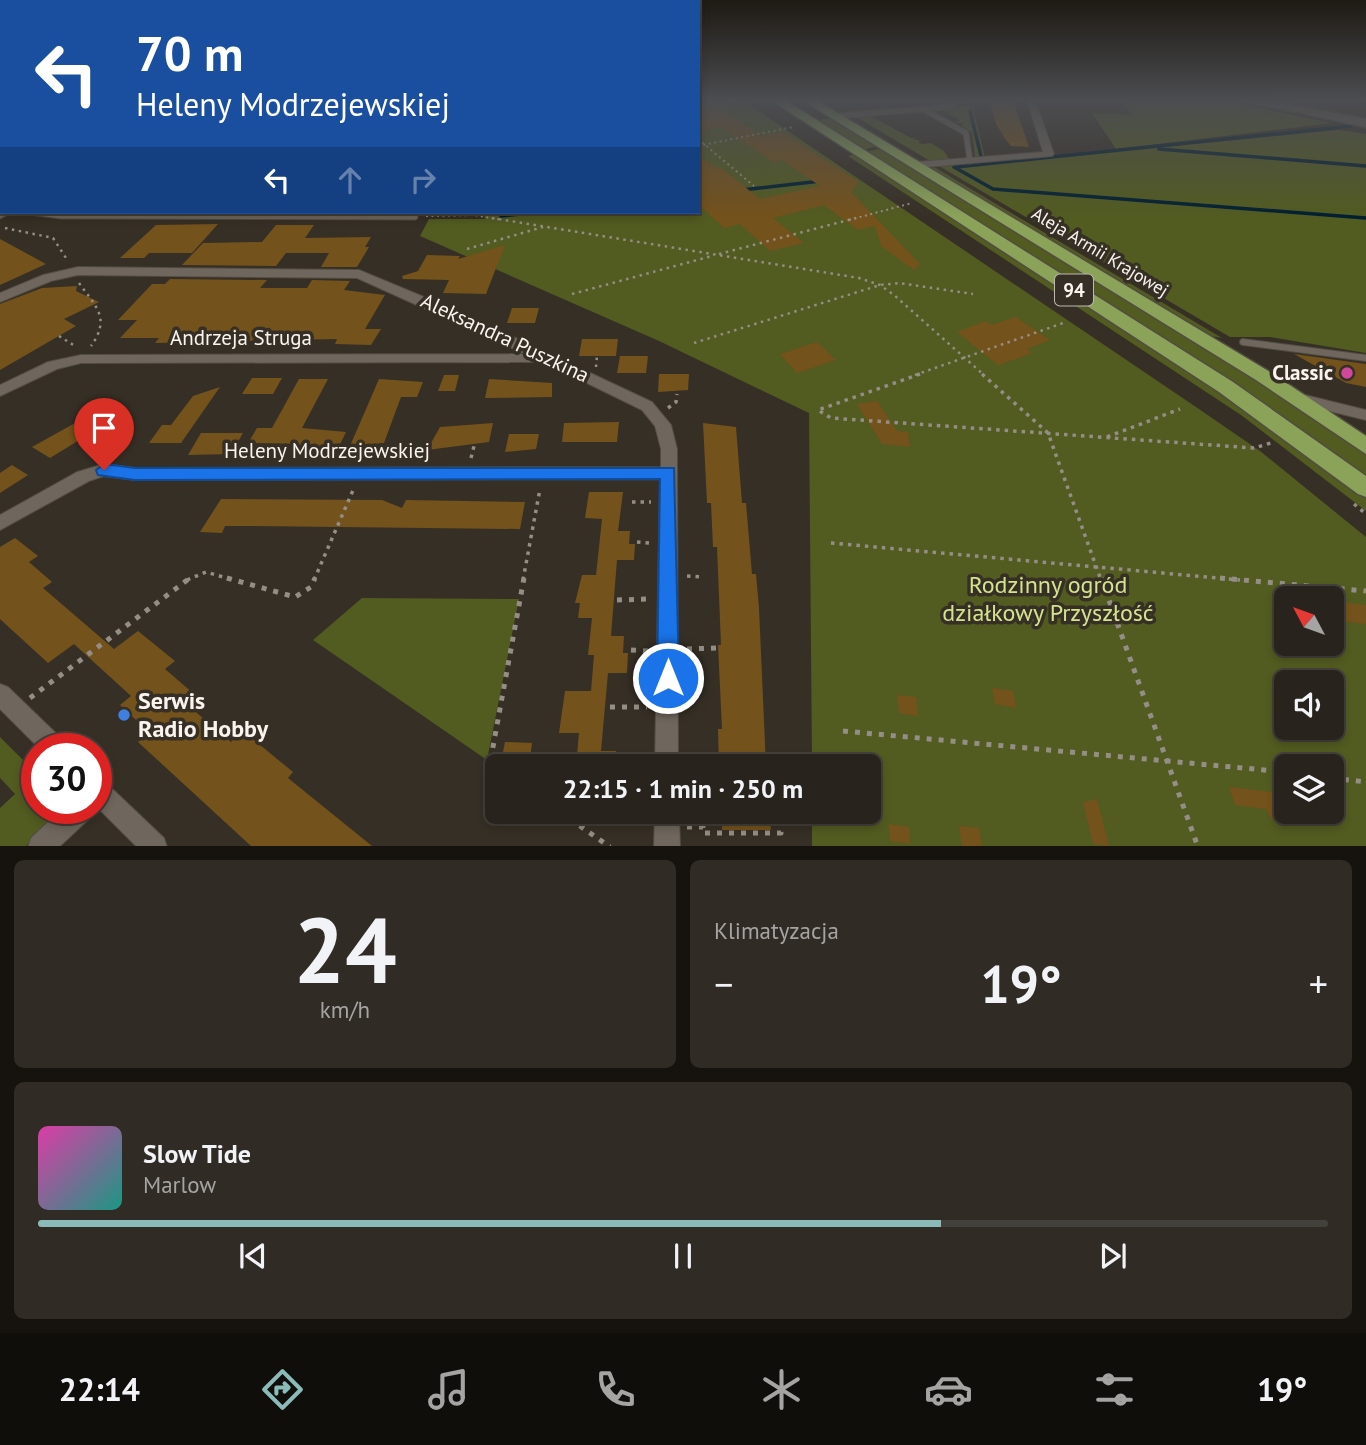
<!DOCTYPE html>
<html lang="pl">
<meta charset="utf-8">
<style>
:root{--surface:#28231c;--page:#302b25;--text:#f1f3f6;--muted:#a5a4a3;--line:#44403b;--accent:#8bbbb9}
body{margin:0;font-family:"PT Sans",sans-serif;background:var(--page);color:var(--text);height:100vh;display:flex;flex-direction:column;font-size:26px;white-space:nowrap}
*{box-sizing:border-box;margin:0}
p{font-size:23px;color:var(--muted)}
.icon{flex:none;width:38px;height:38px;fill:none;stroke:currentColor;stroke-width:2;stroke-linecap:round;stroke-linejoin:round}
.map{position:relative;height:846px;overflow:hidden}
.side{display:flex;flex-direction:column;gap:14px;padding:14px;background:#16130f;flex:1}
.side>*{flex:none}
.hud{position:absolute;left:0px;top:0px;width:700px;height:214px;box-shadow:0 4px 10px #0003,0 0 0 2px var(--line);background:#1a4fa0;color:#fff;overflow:hidden}
.needle{width:46px;rotate:311deg}
.controls{position:absolute;left:1274px;top:586px;display:grid;gap:14px}
.controls a{display:grid;place-items:center;width:70px;height:70px;border-radius:10px;background:var(--surface);box-shadow:0 4px 10px #0003,0 0 0 2px var(--line);font-size:35px}
.speed{position:absolute;left:21px;top:733px;display:flex;gap:14px;font-size:35px;font-weight:700;text-align:center}
.speed>*{display:grid;place-content:center;width:91px;height:91px;border-radius:50%;background:var(--surface);box-shadow:0 4px 10px #0003,0 0 0 2px var(--line);line-height:1}
.speed .limit{border:10px solid #d22;background:#fff;color:#111}
.pin{position:absolute;display:grid;place-items:center;width:60px;height:60px;color:#fff;margin:-72px -30px;border-radius:50% 50% 50% 0;rotate:-45deg;box-shadow:0 0 7px #0007}
.pin .icon{rotate:45deg}
.me{position:absolute;width:77px;margin:-38px;rotate:0deg;stroke-linejoin:round;filter:drop-shadow(0 0 5px #0008)}
.turn{display:flex;align-items:center;gap:24px;height:147px;padding:0 21px;font-size:32px}
.turn .icon{width:91px;height:91px;stroke-width:2.5}
.turn b{display:block;font-size:49px;line-height:60px}
.lanes{display:flex;align-items:center;height:66px;padding:0 21px;background:#0003;justify-content:center;gap:35px;direction:ltr}
.lanes .off{opacity:.35}
.big{font-size:52px;font-weight:800;line-height:1.1}
.side .tile{flex:1;display:flex;flex-direction:column;justify-content:center;gap:10px;min-width:0;padding:0 24px;border-radius:10px;background:var(--page)}
.side .dial{align-items:center;gap:0}
.dial b{font-size:91px;line-height:1}
.song{display:flex;align-items:center;gap:21px}
.cover{width:84px;height:84px;border-radius:10px;background:linear-gradient(135deg,hsl(320 70% 55%),hsl(170 70% 35%))}
.played{height:7px;border-radius:4px;background:linear-gradient(90deg,var(--accent) 70%,var(--line) 70%)}
.keys{display:flex;justify-content:space-around;direction:ltr}
.heat{display:flex;justify-content:space-between;align-items:center;font-size:38px;direction:ltr}
.side .tiles{flex:1;display:grid;gap:14px;grid-template-columns:1fr 1fr}
.tile:last-child{grid-column:span 2}
.trip{position:absolute;left:485px;top:754px;width:396px;height:70px;border-radius:10px;background:var(--surface);box-shadow:0 4px 10px #0003,0 0 0 2px var(--line);font-weight:800;line-height:70px;text-align:center}
.menu{display:flex;height:112px;justify-content:space-around;align-items:center;background:#100e0b;color:var(--muted)}
.menu .icon{width:49px;height:49px}
.menu .active{color:var(--accent)}
.menu b{font-size:32px;color:var(--text)}
.map>svg:first-child{display:block}
</style>
<div class="map">
<svg width="1366" height="847" viewBox="0 0 1366 847">
<rect width="100%" height="100%" fill="#362f25"/>
<path fill="#525b20" fill-rule="evenodd" d="M698 100H742L1196 407 1260 451 1366 537V846H812V812H868V766H812L809 413 659 341 420 236 429 219H485L483 212H698ZM1286 598H1332V644H1286ZM1286 682H1332V728H1286ZM1286 766H1332V812H1286Z
M1097 100H1221L1332 123 1116 149 1092 113 1132 115 1123 102Z
M962 106 973 108 985 158 975 157 972 133 961 125 965 123H955L960 120 941 109Z
M853 115H869L911 138 918 137 913 139 922 141 918 142 922 144 931 143 944 151 949 159 930 161Z
M823 119H833L878 146 863 150 818 121Z
M1339 130 1366 134V353L1270 337H1230L939 166 986 164Z
M881 148 1245 372 1366 453V478L1260 402 866 152Z
M855 154 1188 370 1346 481 1366 497V511L1241 415 848 156Z
M934 167 1222 338 1206 335 932 169Z
M362 598 519 599 487 760 313 640Z
M0 737 37 774V808L60 809 44 830 26 846H0V808L15 794 0 778Z"/>
<g fill="none" stroke-linecap="round" stroke-linejoin="round">
<path stroke="#011f31" stroke-width="3.5" d="M970 111 981 156
M1159 149 1366 166
M954 167 993 189 1366 218
M956 167 1351 126
M741 190 821 181
M501 216 542 212"/>
</g>
<path fill="#74521b" d="M989 100H1013L1029 147 1011 146 1006 140 996 124Z
M716 105 761 136 782 132 859 182 851 192 920 264 914 270 881 246 875 226 858 230 824 205 773 218 804 243 770 251 740 224 724 228 698 204V155L716 168 720 167 760 199 820 186 782 160 774 162 720 127 698 132V108Z
M218 224 192 253H149L144 258H120L156 225Z
M276 225H314L305 238 371 237 365 247H369L357 267H321L329 253H286L276 266 182 265 203 243 262 242Z
M0 239 46 264 0 285Z
M505 245 486 294 443 293 449 280 403 279 402 276 418 271 427 255 460 256 458 259Z
M170 279 267 280 260 288H307L312 280 350 281 344 290 385 295 365 329H381L371 345 335 344 337 339 155 343 159 338H120L137 320H118L152 284H165Z
M77 286 76 291 99 302 64 319 76 326 0 370V304L42 288Z
M512 308H539L535 323H507Z
M1016 317 1050 340 1027 349 1033 353 998 365 957 332 986 321 991 325Z
M582 339H618L616 356H579Z
M817 342 836 360 797 373 780 354Z
M1294 354 1366 364V387L1346 383Z
M620 356H648L646 373H617Z
M659 374H689L688 390 658 392Z
M444 375H459L455 391H438Z
M252 378H282L273 394H242Z
M299 379H328L302 428 346 432 335 455 293 454 299 444 248 443 257 428H272Z
M379 379 423 382 417 397H401L384 443 350 446Z
M489 379 552 383V397L485 398Z
M220 387 181 443H149L162 425H171L193 396Z
M877 401 897 431 908 432 910 447 882 444 857 404Z
M84 418 99 428 50 458 32 447Z
M619 422 617 442H562L564 423Z
M493 423 489 442 427 450 440 427Z
M703 423 736 427 742 503H746L752 574H756L759 608 766 766H719L718 729H722L718 645H721L717 547H713L711 503H707Z
M201 433H243L231 454 188 455Z
M509 434H539L536 449 505 452Z
M12 465 28 475 0 493V473Z
M589 492H623L618 531H630L629 544H635L634 560H617L611 636H624L623 653H628L627 673H608L601 751H616L614 766H576L579 733H559L565 691H591L594 655H588L592 618H578L580 603H575L582 575H596L602 519 585 518Z
M221 499 382 500 402 508 406 500 525 502 520 529 248 526H225L222 533 200 532Z
M15 538 38 556 29 562 52 582 43 588 114 649 138 631 175 661 165 669 194 694 184 702 231 742 243 731 293 772 288 778 372 846H251L138 742 149 732 120 705 131 696 74 644 48 663 0 619V547Z
M1332 601 1366 605V624L1332 620Z
M992 688 1013 691 1016 708 995 704Z
M897 695 916 697 918 716 899 713Z
M505 742 532 743 530 758 502 757Z
M1229 787 1281 793 1293 823 1271 819 1266 809 1235 805Z
M1097 799 1109 846 1093 844 1083 802Z
M721 812H769L771 830H722Z
M889 824 909 827 910 844 890 841Z
M959 826 979 828 982 846H962Z"/>
<g fill="none" stroke-linecap="round" stroke-linejoin="round">
<g stroke="#524c44" stroke-width="7">
<path id="lane-far1" d="M923 109 966 133 970 161
M835 116 937 108 951 106 959 100
M30 212 61 216 415 217"/>
</g>
<g stroke="#524c44" stroke-width="8">
<path id="lane" d="M1243 342 1366 358"/>
</g>
<g stroke="#524c44" stroke-width="2">
<path id="street" d="M1027 100H1035L1054 154 1052 156 916 168 911 165 916 162 1043 152Z
M0 115H2V121H0Z
M0 150 2 151V157L0 156Z
M78 267 359 270 465 314 652 402 671 425 677 449 678 766H655L660 479 135 480 104 476 89 481 0 530V515L77 472 104 464 135 468 661 467V449L655 426 642 410 544 362 81 363 57 369 0 396V385L48 362 81 355 525 354 357 278 78 275 51 281 0 302V293L43 275Z
M1297 393 1366 410V420L1292 402 1289 398Z
M0 684 8 687 64 741 68 749H40L0 709Z
M96 777 104 781 164 838 167 847H137L96 806Z
M63 808H94L91 817 59 847H28L31 838Z
M655 812H679L680 847H654Z"/>
</g>
<g stroke="#524c44" stroke-width="3">
<path id="secondary" d="M1239 100H1263L1366 119V127Z
M2 208V212H12L0 218Z"/>
</g>
<g stroke="#524c44" stroke-width="3">
<path id="primary" d="M771 100H785L1233 382 1366 476V497L1358 494 1219 392Z
M802 100H816L1270 372 1366 436V454L1256 380Z"/>
</g>
<path stroke="#948e86" stroke-width="2" stroke-dasharray="2 3.5" stroke-linecap="butt" d="M698 106 732 100
M698 139 754 186
M698 146 793 127
M426 216 474 215 502 220
M849 220 912 203"/>
<path stroke="#948e86" stroke-width="2.5" stroke-dasharray="2.5 4.5" stroke-linecap="butt" d="M492 218 859 278 880 285 894 295 984 375
M5 228 53 238 68 261
M467 249 543 227
M719 254 856 218
M79 283C96 307 111 318 91 346
M572 294 712 256
M59 336 75 346
M694 343 880 285 899 283 973 294
M596 367 597 356
M915 375 1066 322"/>
<path stroke="#948e86" stroke-width="3.5" stroke-dasharray="3.5 5" stroke-linecap="butt" d="M920 374 818 410 831 418 1254 448 1274 442
M982 374 1048 433 1101 580
M668 408 676 402 677 394
M1107 437 1180 409
M471 458 474 446
M364 460 368 449
M632 502H651
M1354 504 1366 514
M637 542 649 543
M831 543 1240 580
M687 576 702 577
M187 580 206 572 233 580
M314 580 354 488
M523 580 540 489"/>
<path stroke="#948e86" stroke-width="5" stroke-dasharray="5 7" stroke-linecap="butt" d="M227 578 295 597 311 587 315 578
M1101 578 1198 847
M1220 578 1366 591
M617 600 650 599
M687 649 716 648
M631 650 650 651
M30 698 190 578
M610 707H647
M843 731 1286 772
M497 768 490 763 524 578
M1332 778 1366 782
M560 812 610 847
M687 827H703V833H781L779 812"/>
<use href="#lane-far1" stroke="#6f675d" stroke-width="5"/>
<use href="#lane" stroke="#6f675d" stroke-width="6"/>
<use href="#street" fill="#6f675d" fill-rule="evenodd"/>
<use href="#secondary" fill="#6f675d" fill-rule="evenodd"/>
<use href="#primary" fill="#8ba359" fill-rule="evenodd"/>
</g>
<linearGradient id="sky" x2="0" y2="1"><stop stop-color="#1e1a14"/><stop offset="0.46" stop-color="#4c4d51"/><stop offset="1" stop-color="#4c4d51" stop-opacity="0"/></linearGradient>
<rect width="1366" height="218" fill="url(#sky)"/>
<path fill="#1a73e8" stroke="#114b97" stroke-width="2" d="M104 464 135 468H674L679 678 675 685 668 688 660 685 657 678 660 479 135 480 98 475 96 470Z"/>
<circle fill="#d1479c" stroke="#362f25" stroke-width="2.5" cx="1347" cy="373" r="7"/>
<circle fill="#3f7fe0" stroke="#362f25" stroke-width="2.5" cx="124" cy="715" r="7"/>
<g text-anchor="middle" stroke-width="7" stroke-linejoin="round" paint-order="stroke">
<g font-size="18" fill="#f9f4ee" stroke="#362f25">
<text transform="translate(1100 252) rotate(31)" y="6">Aleja Armii Krajowej</text>
</g>
<rect fill="#362f25" stroke="#beb9b2" stroke-width="2" x="1055" y="274.5" width="38" height="31" rx="5"/>
<g font-size="19" font-weight="bold" fill="#f9f4ee">
<text x="1074" y="297">94</text>
</g>
<g font-size="21" fill="#f9f4ee" stroke="#362f25">
<text x="241" y="345">Andrzeja Struga</text>
<text transform="translate(505 338) rotate(25)" y="7">Aleksandra Puszkina</text>
<text x="327" y="458">Heleny Modrzejewskiej</text>
</g>
<g font-size="21" font-weight="bold" fill="#f9f4ee" stroke="#362f25" text-anchor="end">
<text x="1333" y="380">Classic</text>
</g>
<g font-size="24" fill="#d4e48c" stroke="#362f25">
<text x="1048" y="593">Rodzinny ogród<tspan x="1048" dy="28">działkowy Przyszłość</tspan></text>
</g>
<g font-size="24" font-weight="bold" fill="#f9f4ee" stroke="#362f25" text-anchor="start">
<text x="138" y="709">Serwis<tspan x="138" dy="28">Radio Hobby</tspan></text>
</g>
</g>
</svg>
<div class="controls">
<a><svg class="needle" viewBox="-14 -14 28 28"><path d="M0-13l5 13h-10z" fill="#e53935"/><path d="M0 13l5-13h-10z" fill="#a5a4a3"/></svg></a>
<a><svg class="icon" aria-label="sound" viewBox="0 0 24 24"><path d="M4 9h4l5-4v14l-5-4H4zM17 9q2 3 0 6"/></svg></a>
<a><svg class="icon" aria-label="layers" viewBox="0 0 24 24"><path d="M12 4l9 5-9 5-9-5zM3 14l9 5 9-5"/></svg></a>
</div>
<div class="speed"><div class="limit">30</div></div>
<div class="pin" style="left:104px;top:470px;background:#d93025"><svg class="icon" aria-label="arrive" viewBox="0 0 24 24"><path d="M6 21V4h12l-3 4 3 4H6"/></svg></div>
<svg class="me" style="left:668px;top:678px" viewBox="-20 -20 40 40"><circle r="17" fill="#1a73e8" stroke="#fff" stroke-width="3"/><path d="M0-11L8 9 0 5-8 9z" fill="#fff"/></svg>
<div class="trip">22:15 · 1 min · 250 m</div>
<div class="hud">
<div class="turn"><svg class="icon" aria-label="left" viewBox="0 0 24 24"><path d="M17 20v-9H6M10 6l-5 5 5 5"/></svg><div><b>70 m</b>Heleny Modrzejewskiej</div></div>
<div class="lanes"><svg class="icon" aria-label="left" viewBox="0 0 24 24"><path d="M17 20v-9H6M10 6l-5 5 5 5"/></svg><svg class="icon off" aria-label="ahead" viewBox="0 0 24 24"><path d="M12 20V5M6 11l6-6 6 6"/></svg><svg class="icon off" aria-label="right" viewBox="0 0 24 24"><path d="M7 20v-9h11M14 6l5 5-5 5"/></svg></div>
</div>
</div>
<section class="side">
<div class="tiles">
<div class="tile dial"><b>24</b><p>km/h</p></div>
<div class="tile"><p>Klimatyzacja</p>
<div class="heat"><a>−</a><b class="big">19°</b><a>+</a></div>
</div>
<div class="tile">
<div class="song"><i class="cover"></i><div><b>Slow Tide</b><p>Marlow</p></div></div>
<div class="played"></div>
<div class="keys"><svg class="icon" aria-label="previous" viewBox="0 0 24 24"><path d="M18 5L8 12l10 7zM5 5v14"/></svg><svg class="icon" aria-label="pause" viewBox="0 0 24 24"><path d="M8 5v14M16 5v14"/></svg><svg class="icon" aria-label="next" viewBox="0 0 24 24"><path d="M6 5l10 7-10 7zM19 5v14"/></svg></div>
</div>
</div>
</section>
<nav class="menu">
<b>22:14</b>
<svg class="icon active" aria-label="directions" viewBox="0 0 24 24"><path d="M12 3l9 9-9 9-9-9zM9 14v-3h6M13 9l2 2-2 2"/></svg>
<svg class="icon" aria-label="music" viewBox="0 0 24 24"><path d="M9 18V5l10-2v13"/><circle cx="6" cy="18" r="3"/><circle cx="16" cy="16" r="3"/></svg>
<svg class="icon" aria-label="phone" viewBox="0 0 24 24"><path d="M5 4h4l2 5-3 2q2 4 5 5l2-3 5 2v4C11 20 4 13 5 4z"/></svg>
<svg class="icon" aria-label="climate" viewBox="0 0 24 24"><path d="M12 3v18M4 7l16 10M4 17L20 7"/></svg>
<svg class="icon" aria-label="car" viewBox="0 0 24 24"><path d="M5 17H2v-5l4-1 3-4h7l3 4 3 1v5h-3M9 17h6M6 11h13"/><circle cx="7" cy="17" r="2"/><circle cx="17" cy="17" r="2"/></svg>
<svg class="icon" aria-label="filters" viewBox="0 0 24 24"><path d="M4 7h16M4 17h16"/><circle cx="9" cy="7" r="2"/><circle cx="15" cy="17" r="2"/></svg>
<b>19°</b>
</nav>
